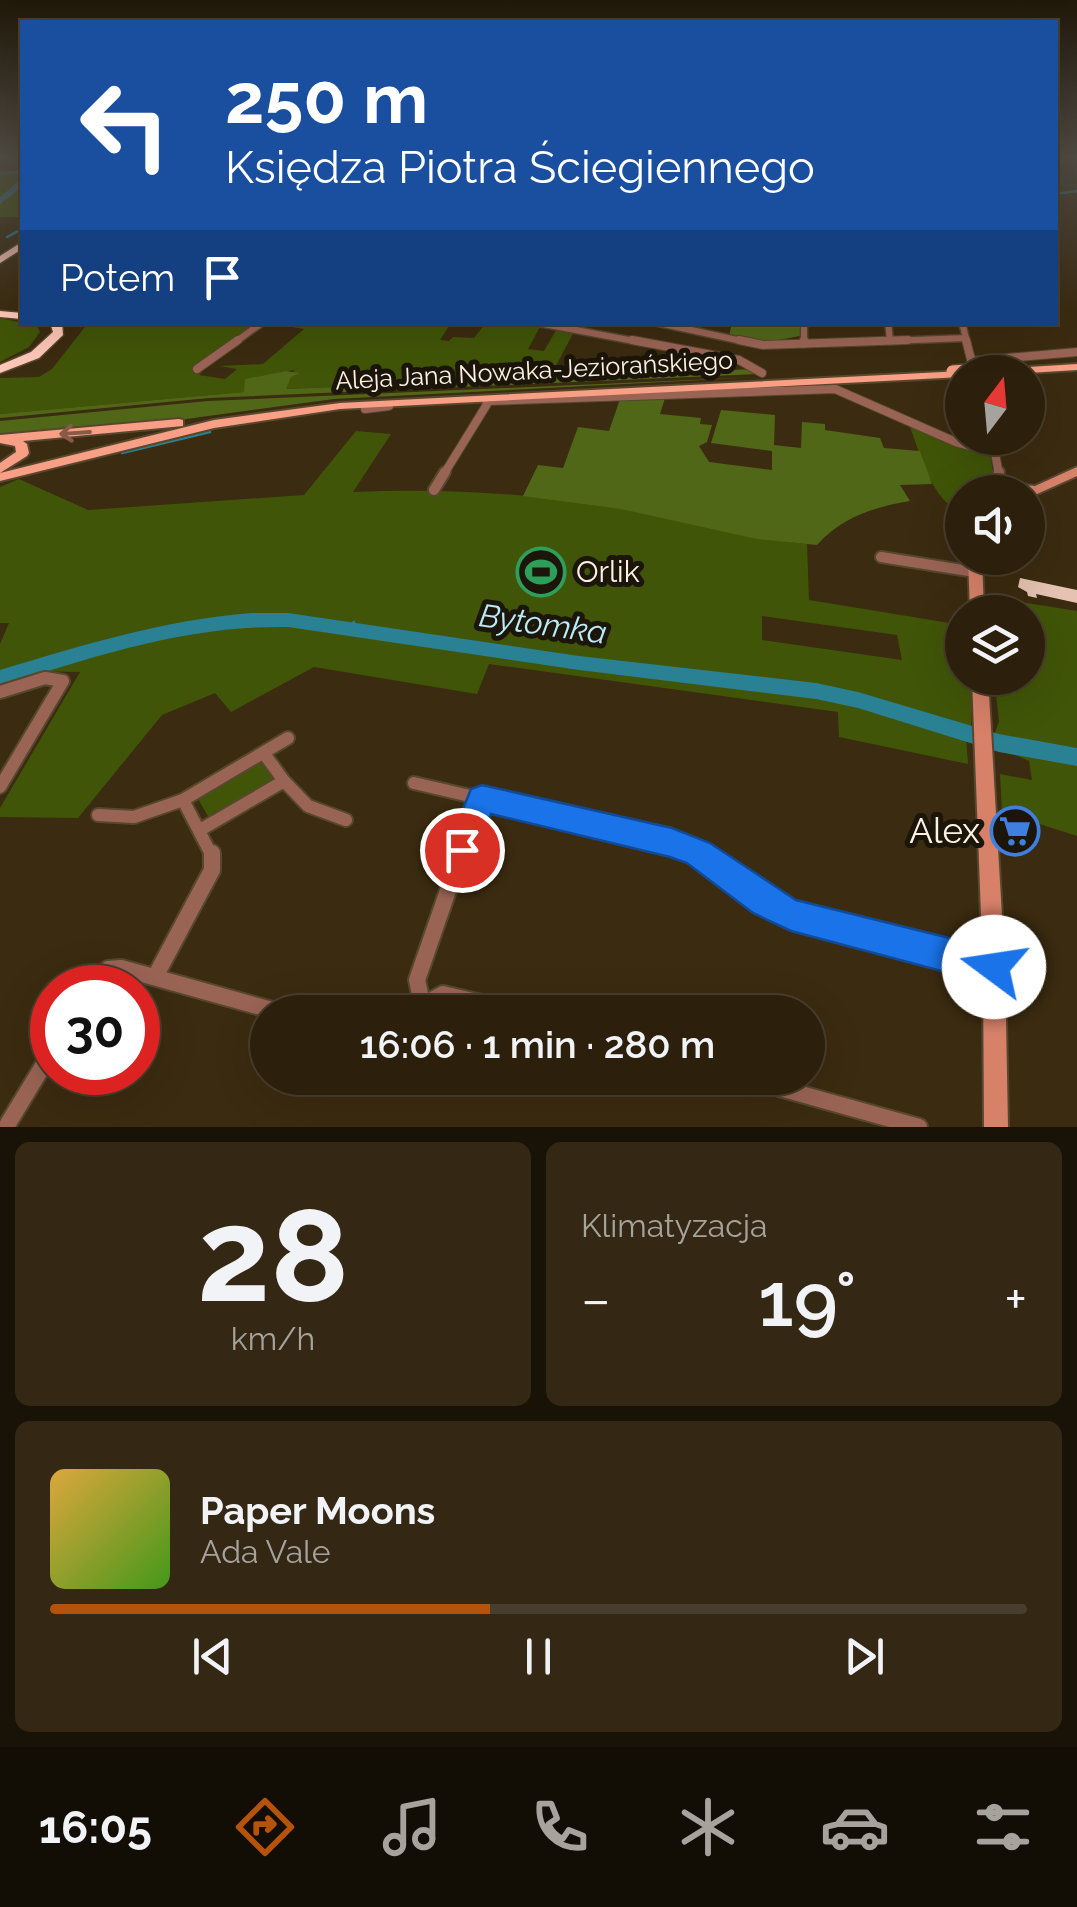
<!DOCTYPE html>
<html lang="pl">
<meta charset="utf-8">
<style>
:root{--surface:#2c200c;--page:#342815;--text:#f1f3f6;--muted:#a6a39d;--line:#483e2d;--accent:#b45309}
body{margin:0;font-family:Raleway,sans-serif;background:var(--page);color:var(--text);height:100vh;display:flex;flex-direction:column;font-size:38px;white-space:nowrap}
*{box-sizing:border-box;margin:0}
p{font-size:32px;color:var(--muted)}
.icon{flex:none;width:55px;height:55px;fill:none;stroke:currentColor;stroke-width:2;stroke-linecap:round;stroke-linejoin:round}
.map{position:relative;height:1127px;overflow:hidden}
.drawer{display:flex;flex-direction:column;gap:15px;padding:15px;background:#181207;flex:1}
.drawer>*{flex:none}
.hud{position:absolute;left:20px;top:20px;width:1038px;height:305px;border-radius:0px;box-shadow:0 10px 40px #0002,0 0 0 2px var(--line);background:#1a4fa0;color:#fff;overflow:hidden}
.needle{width:65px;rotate:16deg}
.fabs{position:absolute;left:945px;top:355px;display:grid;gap:20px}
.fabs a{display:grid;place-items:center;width:100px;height:100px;border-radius:50%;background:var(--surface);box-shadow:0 10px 40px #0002,0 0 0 2px var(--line);font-size:50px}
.speed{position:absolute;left:30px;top:965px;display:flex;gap:20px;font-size:50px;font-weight:700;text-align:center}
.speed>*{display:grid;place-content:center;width:130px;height:130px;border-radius:50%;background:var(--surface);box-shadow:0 10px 40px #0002,0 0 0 2px var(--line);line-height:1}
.speed .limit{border:15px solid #d22;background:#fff;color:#111}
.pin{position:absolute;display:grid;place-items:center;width:85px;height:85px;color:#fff;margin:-42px;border:5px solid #fff;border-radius:50%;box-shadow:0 2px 10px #0007}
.me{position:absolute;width:110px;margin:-55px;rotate:284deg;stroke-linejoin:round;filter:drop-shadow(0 0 8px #0008)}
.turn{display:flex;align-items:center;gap:35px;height:210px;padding:0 40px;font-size:45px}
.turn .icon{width:130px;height:130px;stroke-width:2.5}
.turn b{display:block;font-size:70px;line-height:85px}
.then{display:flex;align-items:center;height:95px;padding:0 40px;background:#0003;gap:20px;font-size:38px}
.big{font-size:75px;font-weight:600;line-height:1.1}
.drawer .card{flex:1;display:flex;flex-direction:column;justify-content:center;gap:15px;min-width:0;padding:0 35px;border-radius:15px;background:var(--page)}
.drawer .dial{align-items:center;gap:0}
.dial b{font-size:130px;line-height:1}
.song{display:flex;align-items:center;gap:30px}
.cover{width:120px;height:120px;border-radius:15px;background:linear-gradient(135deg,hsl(40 70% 55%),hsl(100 70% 35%))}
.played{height:10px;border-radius:5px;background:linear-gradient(90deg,var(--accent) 45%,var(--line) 45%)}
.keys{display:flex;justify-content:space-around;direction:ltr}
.heat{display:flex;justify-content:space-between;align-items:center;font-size:55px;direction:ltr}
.drawer .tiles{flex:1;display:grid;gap:15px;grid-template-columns:1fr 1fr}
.card:last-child{grid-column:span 2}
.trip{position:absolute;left:250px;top:995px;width:575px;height:100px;border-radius:50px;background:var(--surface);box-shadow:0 10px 40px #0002,0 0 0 2px var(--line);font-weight:600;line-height:100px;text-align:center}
.menu{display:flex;height:160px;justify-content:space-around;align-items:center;background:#120d05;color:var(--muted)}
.menu .icon{width:70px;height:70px}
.menu .selected{color:var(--accent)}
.menu b{font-size:45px;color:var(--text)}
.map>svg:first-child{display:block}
</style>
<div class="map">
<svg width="1077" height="1127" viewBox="0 0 1077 1127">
<rect width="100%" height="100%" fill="#3b2b10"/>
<path fill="#415508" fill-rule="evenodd" d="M0 172H22V217H0Z
M0 318 37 326 40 332 29 347 0 362Z
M200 322 261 323 195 371 202 372 199 375 225 379 237 369 219 366 263 364 304 329 269 323H451L440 340 449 341 453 337 474 338 486 323 541 325 528 349 544 351 558 327 575 330 550 377 351 386 343 372 337 387 285 389 294 370 261 376 247 384 245 392 0 414V378L39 377 52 369 88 323Z
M908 422 990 454 993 471 987 492H962V513C929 498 921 454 908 422Z
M356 431 391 434 353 492C445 488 528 493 619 508 682 519 743 537 807 544L809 600 962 625V678H971V727L828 688 579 659 265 614C172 616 88 648 0 676V644L9 623H0V487L19 479 88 510 304 495ZM762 616 897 635 902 660 762 640Z
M990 597 1077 611V751L994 736 999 721 994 678H1028V612H991Z
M266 622 623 673 805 694 862 705 966 737 968 764 839 737 838 712 489 664 477 694 314 667 231 712 215 693 162 715 78 818 0 817V808L80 672 36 671C115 646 183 622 266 622Z
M997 747 1077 762V836L1002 812 1000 774 1032 780 1029 761Z
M263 760 276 780 209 818 197 797Z"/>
<path fill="#516718" d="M732 323H802L800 336 769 342 729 336Z
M346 369 352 375V386L754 369 758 374 209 398 0 418V414L244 392 245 379 286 371 300 373 291 377 286 389 337 387Z
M760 377 334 399 142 425 0 435V421L208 401Z
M666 395 660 414 701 418 700 424 712 425 707 442 699 446 709 462 772 470V451L711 443 721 410 775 415 774 445 801 448 802 422 825 424V430L880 438 884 448 920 451 932 484 900 485 910 501C874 507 842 517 817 545L757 539 621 509 523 496 538 465 563 468 578 427 609 431 620 399Z"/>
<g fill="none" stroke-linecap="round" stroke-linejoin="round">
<path stroke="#298193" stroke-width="2.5" d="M0 173 22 172
M1055 194 1077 191
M7 237 22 229
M122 453 210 432
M347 629 354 622"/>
<path fill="#298193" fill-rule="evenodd" d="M19 181H22V187L0 204V197Z
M251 613H288L579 656 816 683 858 692 999 734 1077 748V766L999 752 858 708 816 699 579 670 288 627C187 625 96 656 0 686V670C83 645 164 620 251 613Z"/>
</g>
<path fill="#e5c2b1" d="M1020 578 1077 590V603L1036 594 1037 598 1028 596 1027 592 1018 587Z"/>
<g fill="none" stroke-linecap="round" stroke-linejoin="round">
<g stroke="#56472e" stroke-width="9">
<path id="street-far4" d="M533 322 645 343
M654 322 751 343
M804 322V343
M888 322 890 340
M962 322 967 343
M234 343 263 322
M835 343 966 338"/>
</g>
<g stroke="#56472e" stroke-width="10">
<path id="street-far3" d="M632 340 739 360 762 373
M739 340 763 345 908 340
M804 340V344
M966 340 973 367
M971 361 1077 352
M197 369 238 340
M486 401 835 389 958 443 997 453
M365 409 389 406
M992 438 999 474
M444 474 489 401"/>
</g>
<g stroke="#56472e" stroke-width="14">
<path id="street-far2" d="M996 485 999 472
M434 490 445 472
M881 557 975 572"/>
</g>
<g stroke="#56472e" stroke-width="16">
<path id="street-far1" d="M0 692 45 678 63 681 0 787
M284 781 308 806 346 820
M414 783 672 843 699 856
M98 815 134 817 183 800
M200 830 284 781 265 755
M212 856 183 800 288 738
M460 856 481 798"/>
</g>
<g stroke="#56472e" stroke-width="20">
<path id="street" d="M694 853 791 915 993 967
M155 977 212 870V853
M91 988 108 969 121 968 279 1012
M422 1003 417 980 461 853
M410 1012 443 994 519 1012
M744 1078 919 1127
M6 1127 52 1051"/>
</g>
<g stroke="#56472e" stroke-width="4">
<path id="secondary" d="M1077 467V476L1037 494 1001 489 1000 492H988L992 482 1035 486Z
M968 558H982L984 612H970Z
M972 678H988L1005 967 1008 1127H984L983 967Z"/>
</g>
<g stroke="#56472e" stroke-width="4">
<path id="primary" d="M1077 364V370L1028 373 988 372 993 369Z
M962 371 966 372H962V377L340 409 214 428 0 481V473L214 420 340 403Z
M179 419 183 420V426L23 441 27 444 29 453 27 456 0 473V463L16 452 15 446 0 443V435Z"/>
</g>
<g stroke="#56472e" stroke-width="3">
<path id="highway" d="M22 242V249L0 263V256Z
M0 311 22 313V319L0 317Z
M50 322H62L63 335 39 358 0 373V365L31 352 53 332Z"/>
</g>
<use href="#street-far4" stroke="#9a6455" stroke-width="6"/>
<use href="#street-far3" stroke="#9a6455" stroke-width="8"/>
<use href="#street-far2" stroke="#9a6455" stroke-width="10"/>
<use href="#street-far1" stroke="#9a6455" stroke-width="12"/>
<use href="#street" stroke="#9a6455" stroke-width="16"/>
<use href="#secondary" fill="#d78169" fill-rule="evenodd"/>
<use href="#primary" fill="#f89f86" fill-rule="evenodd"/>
<use href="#highway" fill="#fdc6b7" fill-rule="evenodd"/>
<g stroke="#56472e" stroke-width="14" stroke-linecap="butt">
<path id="primary-bridge" d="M952 371 995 368"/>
</g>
<use href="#primary-bridge" stroke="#f89f86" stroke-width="11"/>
</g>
<defs><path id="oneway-shaft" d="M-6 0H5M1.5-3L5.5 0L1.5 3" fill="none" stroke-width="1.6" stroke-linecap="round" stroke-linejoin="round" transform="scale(2.5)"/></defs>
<use stroke="#8a5a48" href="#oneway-shaft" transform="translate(75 433) rotate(176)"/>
<linearGradient id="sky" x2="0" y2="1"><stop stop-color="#201809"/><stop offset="0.5" stop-color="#4f4a42"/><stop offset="1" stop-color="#4f4a42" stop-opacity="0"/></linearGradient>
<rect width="1077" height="314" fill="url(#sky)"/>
<path fill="#1a73e8" stroke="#114b97" stroke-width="2.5" d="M482 785 672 828 710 843 796 900 994 949 1006 954 1011 967 1006 979 994 985 791 931 753 913 687 863 670 857 491 814 474 860 462 865 451 860 446 850 471 789Z"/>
<defs>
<g id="stadium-ring" transform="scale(2.5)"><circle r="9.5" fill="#1c150a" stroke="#2e9e5b" stroke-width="1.5"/><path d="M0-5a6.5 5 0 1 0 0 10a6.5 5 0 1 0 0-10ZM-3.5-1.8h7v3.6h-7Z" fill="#2e9e5b"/></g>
<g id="supermarket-ring" transform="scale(2.5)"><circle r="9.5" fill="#1c150a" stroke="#3f7fe0" stroke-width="1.5"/><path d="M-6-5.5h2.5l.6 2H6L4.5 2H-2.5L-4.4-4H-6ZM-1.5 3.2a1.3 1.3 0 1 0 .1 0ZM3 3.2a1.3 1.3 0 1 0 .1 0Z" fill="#3f7fe0"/></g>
</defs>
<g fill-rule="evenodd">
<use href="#stadium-ring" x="541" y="572"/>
<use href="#supermarket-ring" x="1015" y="831"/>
</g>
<g text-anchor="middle" stroke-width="10" stroke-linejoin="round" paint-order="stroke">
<g font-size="25" fill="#fdf2e3" stroke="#1c150a">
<text transform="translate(534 370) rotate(-3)" y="9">Aleja Jana Nowaka-Jeziorańskiego</text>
</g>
<g font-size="30" fill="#fdf2e3" stroke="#1c150a" text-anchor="start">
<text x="576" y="582">Orlik</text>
</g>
<g font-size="32" font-style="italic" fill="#b9ebf8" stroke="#1c150a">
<text transform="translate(543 624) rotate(8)" y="11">Bytomka</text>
</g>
<g font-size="35" fill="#fdf2e3" stroke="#1c150a" text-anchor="end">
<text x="980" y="843">Alex</text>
</g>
</g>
</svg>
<div class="fabs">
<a><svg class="needle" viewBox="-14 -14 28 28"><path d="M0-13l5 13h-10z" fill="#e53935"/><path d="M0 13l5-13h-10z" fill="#a6a39d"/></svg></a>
<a><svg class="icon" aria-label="sound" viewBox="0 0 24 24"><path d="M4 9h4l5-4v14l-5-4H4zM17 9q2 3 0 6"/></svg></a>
<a><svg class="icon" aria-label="layers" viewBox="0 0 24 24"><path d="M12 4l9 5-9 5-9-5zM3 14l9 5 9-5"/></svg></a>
</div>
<div class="speed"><div class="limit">30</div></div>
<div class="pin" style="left:462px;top:850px;background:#d93025"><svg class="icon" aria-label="arrive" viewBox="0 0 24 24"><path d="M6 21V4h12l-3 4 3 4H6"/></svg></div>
<svg class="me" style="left:994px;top:967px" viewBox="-20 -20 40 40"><circle r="19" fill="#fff"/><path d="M0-13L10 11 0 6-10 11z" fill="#1a73e8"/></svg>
<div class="trip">16:06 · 1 min · 280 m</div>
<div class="hud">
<div class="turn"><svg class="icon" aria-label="left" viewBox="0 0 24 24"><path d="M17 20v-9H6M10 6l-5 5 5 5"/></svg><div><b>250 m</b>Księdza Piotra Ściegiennego</div></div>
<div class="then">Potem<svg class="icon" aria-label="arrive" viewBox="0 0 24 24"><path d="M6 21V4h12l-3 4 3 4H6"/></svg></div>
</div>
</div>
<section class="drawer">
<div class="tiles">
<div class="card dial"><b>28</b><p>km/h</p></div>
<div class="card"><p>Klimatyzacja</p>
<div class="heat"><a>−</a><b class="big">19°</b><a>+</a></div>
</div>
<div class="card">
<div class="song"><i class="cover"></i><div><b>Paper Moons</b><p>Ada Vale</p></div></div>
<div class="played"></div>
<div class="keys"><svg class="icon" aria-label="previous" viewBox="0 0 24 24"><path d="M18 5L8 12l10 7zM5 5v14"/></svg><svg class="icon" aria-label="pause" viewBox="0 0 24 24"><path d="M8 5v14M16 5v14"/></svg><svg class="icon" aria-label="next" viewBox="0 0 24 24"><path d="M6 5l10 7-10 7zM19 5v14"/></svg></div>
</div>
</div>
</section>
<nav class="menu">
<b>16:05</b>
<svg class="icon selected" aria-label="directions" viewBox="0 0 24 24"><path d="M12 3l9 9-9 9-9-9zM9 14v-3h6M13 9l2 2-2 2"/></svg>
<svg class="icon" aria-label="music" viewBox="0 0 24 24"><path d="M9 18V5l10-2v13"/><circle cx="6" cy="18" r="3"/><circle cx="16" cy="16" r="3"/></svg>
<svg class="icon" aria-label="phone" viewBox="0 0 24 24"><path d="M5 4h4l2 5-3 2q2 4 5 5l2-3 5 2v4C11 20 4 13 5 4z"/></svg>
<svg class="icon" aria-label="climate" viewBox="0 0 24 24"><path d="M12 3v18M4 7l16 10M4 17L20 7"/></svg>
<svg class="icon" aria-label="car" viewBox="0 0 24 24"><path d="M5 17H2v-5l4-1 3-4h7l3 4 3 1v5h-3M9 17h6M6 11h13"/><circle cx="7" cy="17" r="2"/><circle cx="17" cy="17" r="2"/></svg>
<svg class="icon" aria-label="filters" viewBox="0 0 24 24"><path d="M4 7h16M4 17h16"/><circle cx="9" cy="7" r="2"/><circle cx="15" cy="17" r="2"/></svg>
</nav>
